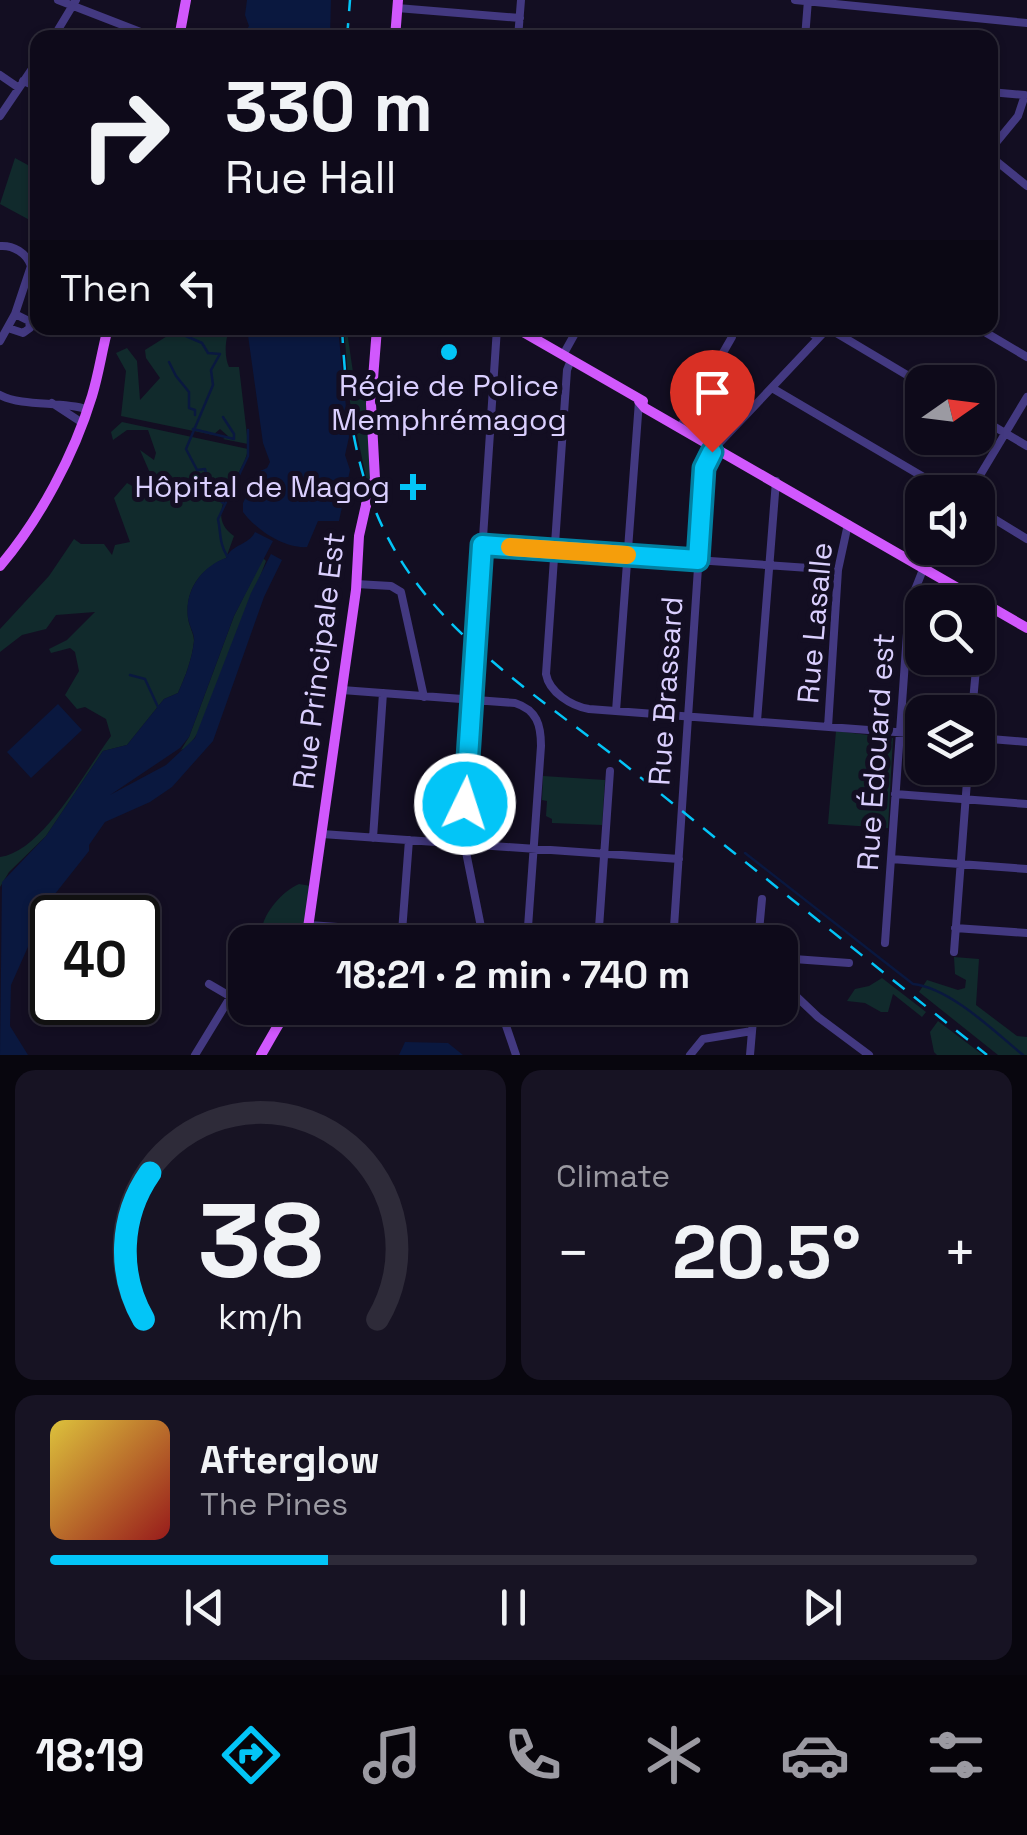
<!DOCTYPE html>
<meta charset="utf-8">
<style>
:root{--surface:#0e0a1a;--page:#171323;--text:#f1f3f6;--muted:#9b9aa2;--line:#2e2b39;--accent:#03c5f7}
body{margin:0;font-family:"Space Grotesk",sans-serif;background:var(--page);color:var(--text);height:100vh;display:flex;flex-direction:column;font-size:38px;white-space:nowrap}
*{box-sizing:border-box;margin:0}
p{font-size:32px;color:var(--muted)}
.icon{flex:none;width:55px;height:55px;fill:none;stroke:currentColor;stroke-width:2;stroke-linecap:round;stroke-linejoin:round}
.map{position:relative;height:1055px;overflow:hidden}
.details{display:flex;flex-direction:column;gap:15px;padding:15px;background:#08060e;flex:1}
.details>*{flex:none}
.banner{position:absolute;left:30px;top:30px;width:968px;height:305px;border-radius:20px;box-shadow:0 2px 8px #0004,0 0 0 2px var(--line);background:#0e0a1a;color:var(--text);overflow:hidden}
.needle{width:65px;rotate:76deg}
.controls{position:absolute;left:905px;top:365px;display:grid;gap:20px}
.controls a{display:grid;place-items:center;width:90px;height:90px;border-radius:20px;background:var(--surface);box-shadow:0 2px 8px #0004,0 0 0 2px var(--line);font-size:50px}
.speed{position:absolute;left:30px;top:895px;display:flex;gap:20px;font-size:50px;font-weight:700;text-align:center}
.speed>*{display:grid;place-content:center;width:130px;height:130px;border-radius:50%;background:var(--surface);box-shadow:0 2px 8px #0004,0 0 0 2px var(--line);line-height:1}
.speed .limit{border:5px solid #111;border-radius:15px;background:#fff;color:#111}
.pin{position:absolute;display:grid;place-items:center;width:85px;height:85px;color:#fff;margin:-102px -42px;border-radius:50% 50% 50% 0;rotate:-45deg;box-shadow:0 0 10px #0007}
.pin .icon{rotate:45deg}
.me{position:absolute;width:110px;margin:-55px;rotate:4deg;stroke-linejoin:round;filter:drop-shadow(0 0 8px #0008)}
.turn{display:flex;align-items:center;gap:35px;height:210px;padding:0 30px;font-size:45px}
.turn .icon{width:130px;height:130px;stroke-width:2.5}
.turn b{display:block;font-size:70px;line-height:85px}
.then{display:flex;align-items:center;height:95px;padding:0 30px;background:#0003;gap:20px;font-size:38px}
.big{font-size:75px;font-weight:600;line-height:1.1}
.details .tile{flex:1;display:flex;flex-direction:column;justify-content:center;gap:15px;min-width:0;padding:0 35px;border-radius:20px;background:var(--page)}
.details .dial{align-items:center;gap:0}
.dial svg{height:260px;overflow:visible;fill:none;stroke:var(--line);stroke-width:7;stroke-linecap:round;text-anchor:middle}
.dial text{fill:var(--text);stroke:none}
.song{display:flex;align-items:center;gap:30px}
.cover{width:120px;height:120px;border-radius:15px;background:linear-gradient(135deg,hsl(50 70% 55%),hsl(0 70% 35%))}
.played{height:10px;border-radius:5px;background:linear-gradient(90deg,var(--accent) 30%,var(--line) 30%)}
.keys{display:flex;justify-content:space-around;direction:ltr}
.heat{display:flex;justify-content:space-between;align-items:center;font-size:55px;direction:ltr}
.details .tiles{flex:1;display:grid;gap:15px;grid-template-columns:1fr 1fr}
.tile:last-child{grid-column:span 2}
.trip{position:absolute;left:228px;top:925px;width:570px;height:100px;border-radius:20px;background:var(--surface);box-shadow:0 2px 8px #0004,0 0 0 2px var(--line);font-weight:600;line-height:100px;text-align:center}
.menu{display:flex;height:160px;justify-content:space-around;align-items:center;background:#06040a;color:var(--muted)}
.menu .icon{width:70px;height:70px}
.menu .selected{color:var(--accent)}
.menu b{font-size:45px;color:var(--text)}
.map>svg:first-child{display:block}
</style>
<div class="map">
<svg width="1027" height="1055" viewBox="0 0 1027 1055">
<rect width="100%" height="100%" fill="#130e22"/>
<path fill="#112a2c" d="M15 158 37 170V224L0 204Z
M173 328H235L236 336 227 337C225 346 225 359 229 367H239L248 444 223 439 228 436 220 429 213 435 121 416 126 371 116 353 127 348 137 361 140 400 160 378 146 358 145 350 172 333Z
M344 328H351L348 338 354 379 367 380 372 472 368 486 350 402Z
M122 422 248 449C244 477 200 513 234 536L226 558C201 569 185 588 188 618 189 626 194 634 194 641 192 659 186 675 178 693L164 699 127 745 103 751 46 836 9 872 0 887V857C42 852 86 770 111 736L106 719 85 707 77 709 65 695 79 671 75 652 70 648 51 653 49 649 67 640 95 612 56 615 46 629 22 635 0 652V629L49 576 74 539 81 544H104L112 555 115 545 130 542 114 498 127 483 148 495 165 498 157 489 140 450 154 460 156 453 148 430H127L113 440 111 432Z
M263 558 266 561 202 727 188 747 181 750 189 737 234 616Z
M836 731 893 738 888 828 828 824Z
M543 776 605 780 602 825 552 823V819L546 816 547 801 542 800Z
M299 884 311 886 304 927 266 933 262 929C264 912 283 891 299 884Z
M954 957 979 959 976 1005 1017 1036 1027 1037V1055H998L919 992 927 980 958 990 965 988 966 980 955 974Z
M882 978 926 1012 922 1017 893 994 888 1012H881L865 1003 847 1001 855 989 869 986Z
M938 1021 983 1055H937L934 1052 930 1032Z"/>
<path fill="#0a183f" d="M247 0H331L330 37H242L249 26 245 15Z
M247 328H338L349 437 345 455 350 470 339 521H318L307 547C285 549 256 530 243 512V503L258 472 267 468 270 462 263 443Z
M255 532 273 541 234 616 189 737 180 748 110 795 166 765 195 738 251 593 271 554 282 560 264 597 213 741 172 787 150 802 105 822 89 845V851L47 904 11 985 10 1026 28 1055H0L2 882 46 836 103 751 127 745 164 699 178 693C186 675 192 659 194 641 195 634 189 626 188 618 184 591 202 566 226 558 232 544 249 545 255 532Z
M58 704 82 730 31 778 7 752Z
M405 1042 448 1043 463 1055H399Z"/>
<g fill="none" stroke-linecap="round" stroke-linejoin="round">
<path stroke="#0a183f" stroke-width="2.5" d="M179 333 202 343 208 353 220 354 211 370 213 385 186 449 197 470 205 469 207 477 214 481 216 497 223 503
M169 362 176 376 189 392V408L195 410V415
M193 429 234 439V434L223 417
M227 556C219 543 221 533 218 519L248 456V430
M130 675 145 679 158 707
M745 853 913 984C950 988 994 1031 1023 1055"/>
<path stroke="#433981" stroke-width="8" d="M58 0 156 38
M795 0 1027 23
M397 8 520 18
M53 38 76 0
M518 38 521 0
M805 38 808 0
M0 75 19 88
M23 81 38 87
M990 92 1025 95
M0 116 38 60
M990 150 1018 116 1025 95
M990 156 1027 186
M0 246C13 245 27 253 31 266L15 314 0 341
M8 328 23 333 30 328 29 321 15 314
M805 328 818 338
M828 328 922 384
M978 328 1027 357
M563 355 578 328
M571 360 567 370 546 674C549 692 571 706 589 709L922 734
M772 388 949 492
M0 395C23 407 59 401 86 409
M52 403 81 422
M978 417 1027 446
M681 426 732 337 730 328
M970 492 1027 397
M978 509 1027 539
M482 545 838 570
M356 584 391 586 401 592 424 697
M978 652 982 601
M342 690 515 703C537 710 541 725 541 746L527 941
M616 711 639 401
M972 712 977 658
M757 721 776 481
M828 727 838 570 848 524
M978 738 1027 742
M895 794 1027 804
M322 834 679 859
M373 838 383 693
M891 859 1027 869
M309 925 553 942
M955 928 1027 933
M402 932 409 840
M484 942 463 837 497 328
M598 942 610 771
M673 942 705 463 711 452 828 328
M758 942 762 899
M885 943 909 605 922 572 939 548
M954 952 968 768
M780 958 849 963
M780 981 818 1017 869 1055
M209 984 245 1005
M249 1008 279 1026
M500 1008 516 1055
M195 1055 231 996
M690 1055 703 1039 752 1031
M750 1055 754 1008"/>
<path stroke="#d158fd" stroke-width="10" d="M179 38 186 0
M395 38 398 0
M516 328 643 401
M639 401 645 408 1027 628
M375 479 371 404 377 328
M0 566C40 519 74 455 92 396 99 373 102 350 108 328
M306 942 356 590 359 536 366 505
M261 1055 288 1008"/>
<path stroke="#03c5f7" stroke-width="2.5" stroke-dasharray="15 12" stroke-linecap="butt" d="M347 38 350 0
M342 328C346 406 356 486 397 554 447 639 543 700 619 760 741 859 864 957 987 1055"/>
<path stroke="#d158fd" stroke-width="10" d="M366 505 375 479"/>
</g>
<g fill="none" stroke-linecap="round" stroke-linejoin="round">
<g stroke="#0280a1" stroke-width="25">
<path id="route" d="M465 804 482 545 698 560 704 468 712 452"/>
</g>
<use href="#route" stroke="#03c5f7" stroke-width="18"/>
<path stroke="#f59e0b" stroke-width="18" d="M510 547 627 555"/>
</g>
<g fill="#03c5f7" stroke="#130e22" stroke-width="4">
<circle cx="449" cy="352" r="10"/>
<path d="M408 472h10v10h10v10h-10v10h-10v-10h-10v-10h10z"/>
</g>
<g text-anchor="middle" stroke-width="10" stroke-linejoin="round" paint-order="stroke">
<g font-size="30" fill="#dacffe" stroke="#130e22">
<text x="449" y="396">Régie de Police<tspan x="449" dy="34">Memphrémagog</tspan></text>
<text x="390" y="497" text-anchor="end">Hôpital de Magog</text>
</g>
<g font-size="30" fill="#dacffe" stroke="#130e22">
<text transform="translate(815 623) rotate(-85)" y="10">Rue Lasalle</text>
<text transform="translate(319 661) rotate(-83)" y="10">Rue Principale Est</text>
<text transform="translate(666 691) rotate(-86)" y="10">Rue Brassard</text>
<text transform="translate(876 752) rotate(-86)" y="10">Rue Édouard est</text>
</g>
</g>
</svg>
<div class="controls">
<a><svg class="needle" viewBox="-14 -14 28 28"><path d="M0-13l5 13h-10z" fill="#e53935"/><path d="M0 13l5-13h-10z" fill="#9b9aa2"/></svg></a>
<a><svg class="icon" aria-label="sound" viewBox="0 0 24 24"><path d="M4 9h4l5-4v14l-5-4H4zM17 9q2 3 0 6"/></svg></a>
<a><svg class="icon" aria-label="search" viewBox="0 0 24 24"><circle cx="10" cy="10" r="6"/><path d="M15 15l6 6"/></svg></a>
<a><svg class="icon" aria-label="layers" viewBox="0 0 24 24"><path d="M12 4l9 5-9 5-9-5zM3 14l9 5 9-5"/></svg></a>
</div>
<div class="speed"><div class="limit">40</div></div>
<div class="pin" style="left:712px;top:452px;background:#d93025"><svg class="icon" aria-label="arrive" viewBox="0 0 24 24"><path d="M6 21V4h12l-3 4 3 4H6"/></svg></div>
<svg class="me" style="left:465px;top:804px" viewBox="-20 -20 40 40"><circle r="17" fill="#03c5f7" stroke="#fff" stroke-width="3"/><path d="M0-11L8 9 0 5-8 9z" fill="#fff"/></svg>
<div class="trip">18:21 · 2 min · 740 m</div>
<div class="banner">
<div class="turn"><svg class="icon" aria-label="right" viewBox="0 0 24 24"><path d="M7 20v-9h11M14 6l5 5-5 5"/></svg><div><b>330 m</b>Rue Hall</div></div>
<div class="then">Then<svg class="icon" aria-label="left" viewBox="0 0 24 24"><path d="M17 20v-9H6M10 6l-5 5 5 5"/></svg></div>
</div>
</div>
<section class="details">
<div class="tiles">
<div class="tile dial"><svg viewBox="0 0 100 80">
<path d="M14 69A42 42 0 1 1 86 69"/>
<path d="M14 69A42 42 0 0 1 16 24" stroke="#03c5f7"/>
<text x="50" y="56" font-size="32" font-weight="700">38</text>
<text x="50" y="72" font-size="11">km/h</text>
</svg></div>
<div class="tile"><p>Climate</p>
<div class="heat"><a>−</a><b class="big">20.5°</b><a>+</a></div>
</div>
<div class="tile">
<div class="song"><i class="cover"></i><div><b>Afterglow</b><p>The Pines</p></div></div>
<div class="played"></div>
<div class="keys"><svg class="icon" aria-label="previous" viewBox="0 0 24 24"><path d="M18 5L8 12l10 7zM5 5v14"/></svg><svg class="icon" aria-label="pause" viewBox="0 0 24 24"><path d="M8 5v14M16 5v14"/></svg><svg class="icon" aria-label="next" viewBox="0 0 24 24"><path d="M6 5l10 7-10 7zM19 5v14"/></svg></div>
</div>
</div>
</section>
<nav class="menu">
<b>18:19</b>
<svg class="icon selected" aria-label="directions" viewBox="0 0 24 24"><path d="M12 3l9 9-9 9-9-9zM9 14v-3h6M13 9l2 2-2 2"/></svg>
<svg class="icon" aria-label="music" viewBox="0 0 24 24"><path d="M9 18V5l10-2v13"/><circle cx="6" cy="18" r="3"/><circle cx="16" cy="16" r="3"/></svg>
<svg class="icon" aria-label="phone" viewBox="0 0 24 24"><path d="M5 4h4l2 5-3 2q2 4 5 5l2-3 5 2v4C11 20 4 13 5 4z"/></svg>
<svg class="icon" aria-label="climate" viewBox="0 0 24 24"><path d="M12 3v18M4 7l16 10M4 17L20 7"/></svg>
<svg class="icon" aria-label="car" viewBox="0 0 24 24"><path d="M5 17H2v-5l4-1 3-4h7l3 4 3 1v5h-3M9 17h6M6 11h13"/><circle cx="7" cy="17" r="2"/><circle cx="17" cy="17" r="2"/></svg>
<svg class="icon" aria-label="filters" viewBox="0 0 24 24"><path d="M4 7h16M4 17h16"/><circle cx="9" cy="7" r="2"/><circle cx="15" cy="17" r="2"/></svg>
</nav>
